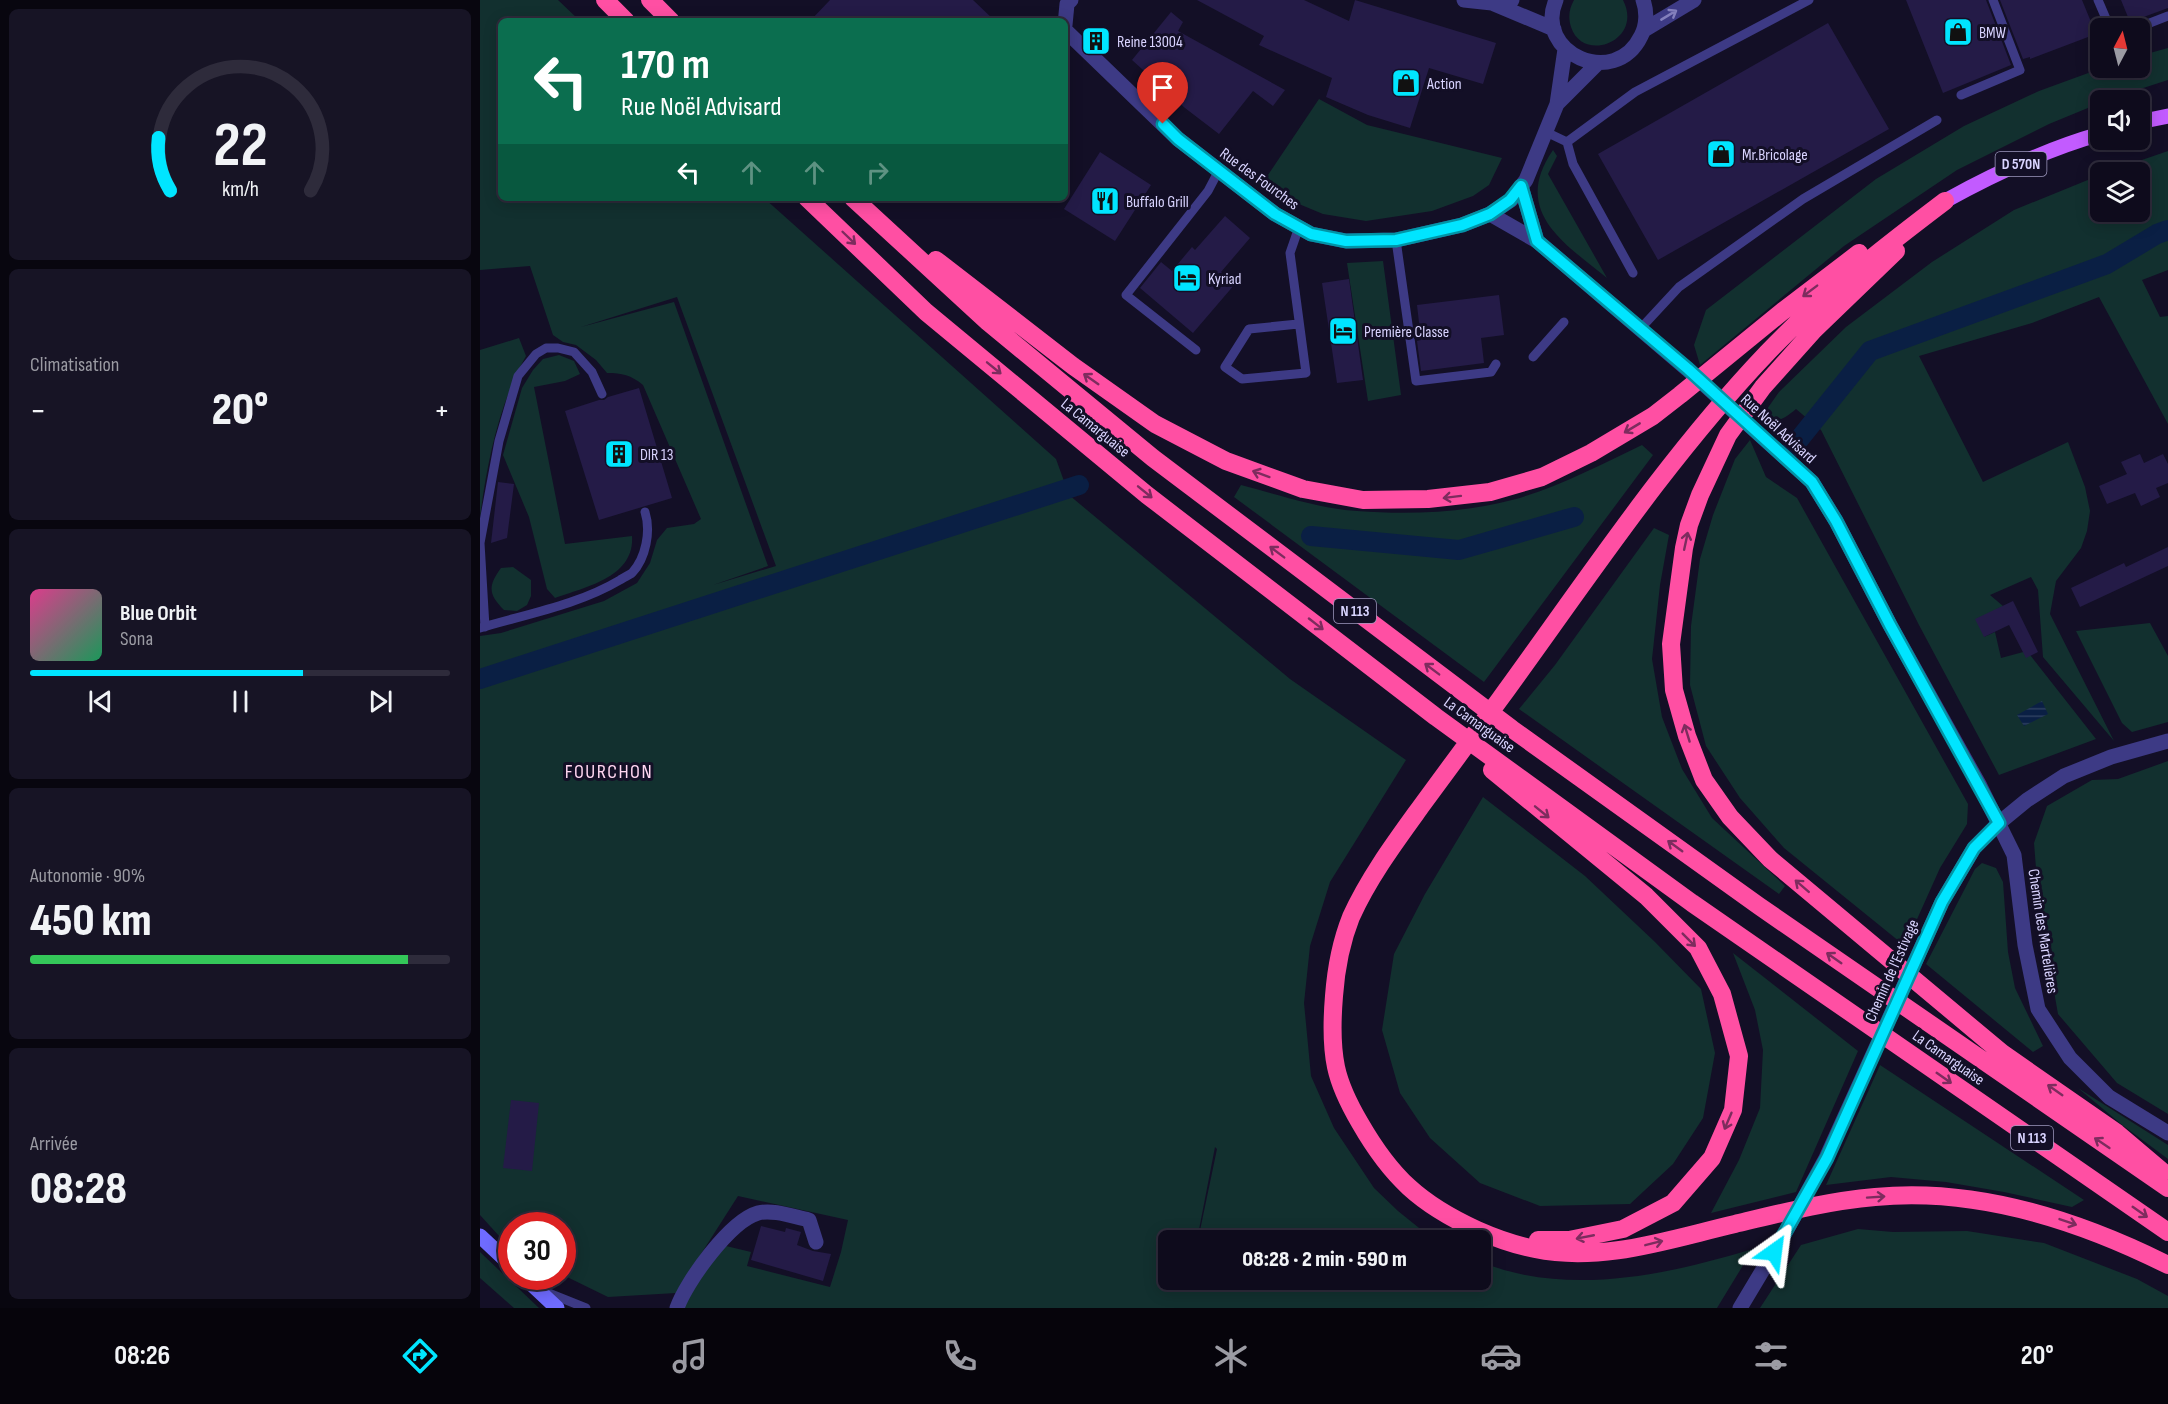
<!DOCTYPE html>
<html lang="fr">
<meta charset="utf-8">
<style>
:root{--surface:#0e0b1c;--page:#171425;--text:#f1f3f6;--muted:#9b9ba3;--line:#2e2b3b;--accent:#00e5ff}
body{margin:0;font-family:"Sofia Sans Condensed",sans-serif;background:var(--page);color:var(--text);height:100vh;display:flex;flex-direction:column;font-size:22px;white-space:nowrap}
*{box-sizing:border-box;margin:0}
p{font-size:20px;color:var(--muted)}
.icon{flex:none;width:33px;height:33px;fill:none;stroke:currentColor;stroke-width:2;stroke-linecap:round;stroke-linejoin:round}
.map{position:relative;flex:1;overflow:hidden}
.panel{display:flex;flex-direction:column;gap:9px;padding:9px;background:#08060f;width:480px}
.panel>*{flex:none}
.hud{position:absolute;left:18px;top:18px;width:570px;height:183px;border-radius:9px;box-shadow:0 3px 15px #0003,0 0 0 2px var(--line);background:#0b6e4f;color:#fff;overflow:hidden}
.needle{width:39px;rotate:7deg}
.buttons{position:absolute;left:1610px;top:18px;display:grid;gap:12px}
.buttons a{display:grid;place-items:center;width:60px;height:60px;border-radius:9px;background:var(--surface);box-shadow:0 3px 15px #0003,0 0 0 2px var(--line);font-size:30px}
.speed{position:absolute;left:18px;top:1212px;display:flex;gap:12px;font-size:30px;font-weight:700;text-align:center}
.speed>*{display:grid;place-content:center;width:78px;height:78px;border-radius:50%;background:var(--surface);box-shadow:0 3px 15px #0003,0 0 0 2px var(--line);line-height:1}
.speed .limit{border:9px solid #d22;background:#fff;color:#111}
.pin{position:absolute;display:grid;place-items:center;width:51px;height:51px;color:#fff;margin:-62px -26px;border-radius:50% 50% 50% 0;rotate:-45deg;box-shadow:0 0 6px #0007}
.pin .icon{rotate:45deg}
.me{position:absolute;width:66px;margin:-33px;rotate:31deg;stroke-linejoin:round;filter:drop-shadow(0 0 4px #0008)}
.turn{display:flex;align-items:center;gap:21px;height:126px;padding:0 24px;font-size:27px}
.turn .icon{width:78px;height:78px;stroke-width:2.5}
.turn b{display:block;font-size:42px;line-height:51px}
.lanes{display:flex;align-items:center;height:57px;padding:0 24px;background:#0003;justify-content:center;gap:30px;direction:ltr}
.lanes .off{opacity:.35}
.big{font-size:45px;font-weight:800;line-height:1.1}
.panel .widget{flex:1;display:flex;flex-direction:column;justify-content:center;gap:9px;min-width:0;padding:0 21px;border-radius:9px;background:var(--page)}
.panel .dial{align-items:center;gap:0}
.dial svg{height:156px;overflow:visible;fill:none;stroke:var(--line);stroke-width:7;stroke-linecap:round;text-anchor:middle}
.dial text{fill:var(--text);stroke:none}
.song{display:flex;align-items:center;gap:18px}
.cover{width:72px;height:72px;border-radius:9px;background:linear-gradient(135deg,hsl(330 70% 55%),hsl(150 70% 35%))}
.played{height:6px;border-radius:3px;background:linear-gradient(90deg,var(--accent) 65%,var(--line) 65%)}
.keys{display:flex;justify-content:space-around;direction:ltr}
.heat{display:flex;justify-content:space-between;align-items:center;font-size:33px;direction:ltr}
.charge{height:9px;border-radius:4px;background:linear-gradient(90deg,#34c759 90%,var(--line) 0)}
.trip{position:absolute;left:678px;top:1230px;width:333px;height:60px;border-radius:9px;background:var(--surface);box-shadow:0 3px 15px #0003,0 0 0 2px var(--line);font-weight:800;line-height:60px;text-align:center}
.dock{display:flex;height:96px;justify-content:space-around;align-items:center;background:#06040b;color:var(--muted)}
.dock .icon{width:42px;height:42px}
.dock .current{color:var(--accent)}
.dock b{font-size:27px;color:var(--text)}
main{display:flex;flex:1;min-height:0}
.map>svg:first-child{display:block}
</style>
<main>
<section class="panel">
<div class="widget dial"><svg viewBox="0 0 100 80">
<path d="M14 69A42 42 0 1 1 86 69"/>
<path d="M14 69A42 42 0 0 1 8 42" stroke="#00e5ff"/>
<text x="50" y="56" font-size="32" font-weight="700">22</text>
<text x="50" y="72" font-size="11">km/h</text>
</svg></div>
<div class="widget"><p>Climatisation</p>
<div class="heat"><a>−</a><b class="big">20°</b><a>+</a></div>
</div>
<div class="widget">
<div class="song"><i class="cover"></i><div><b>Blue Orbit</b><p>Sona</p></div></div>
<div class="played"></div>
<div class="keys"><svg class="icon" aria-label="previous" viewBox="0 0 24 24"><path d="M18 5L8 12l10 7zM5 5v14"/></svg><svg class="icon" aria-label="pause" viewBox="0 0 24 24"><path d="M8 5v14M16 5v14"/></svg><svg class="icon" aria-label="next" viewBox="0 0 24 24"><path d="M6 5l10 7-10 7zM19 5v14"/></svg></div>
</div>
<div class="widget"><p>Autonomie · 90%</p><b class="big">450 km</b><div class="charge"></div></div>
<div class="widget"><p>Arrivée</p><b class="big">08:28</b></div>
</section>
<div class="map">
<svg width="1688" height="1308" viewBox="0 0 1688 1308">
<defs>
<pattern id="water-rules" width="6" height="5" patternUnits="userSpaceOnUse" patternTransform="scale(1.5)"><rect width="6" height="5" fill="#0a1f44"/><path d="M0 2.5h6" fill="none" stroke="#2d3f60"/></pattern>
</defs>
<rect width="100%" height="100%" fill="#130f26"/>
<path fill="#12302f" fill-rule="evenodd" d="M0 0H78L100 21H21V198H284L576 459 589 495 810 679 926 760 850 882 830 946 824 1003 831 1076 854 1128 894 1188 918 1211 954 1240H718L737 1149 735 1147 717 1240H688V1280H709L708 1289 711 1280H1000L1001 1262C1088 1297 1186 1275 1273 1249L1237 1308H203L206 1293 246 1246 271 1252 267 1266 350 1287 361 1252 368 1220 258 1196 196 1293 128 1297 83 1275 82 1226H32L31 1249 0 1215V636L21 633 124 601 157 583 170 563 177 540 187 528 214 524 221 519 163 385C151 375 142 373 127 373L116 360 96 345 83 342 73 335 50 266 0 270ZM197 297 296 566 233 585 288 566 194 302 101 327Z
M1094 0H1143C1164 41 1103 64 1091 27 1088 17 1089 9 1094 0Z
M1688 48V80L1626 100H1620V103L1569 124 1477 170 1364 246 1220 365 1214 345 1226 310 1396 179 1484 126 1559 91 1622 68H1659V56Z
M839 99 887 125 1022 158 1009 185 993 196 952 211 886 221 843 214 807 199 784 181Z
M1073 150 1077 156 1068 174 1127 278C1084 243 1031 211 1073 150Z
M1688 151V270L1662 280 1680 317 1688 316V424L1619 297 1552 323 1439 356 1503 482 1588 442 1605 487 1610 511 1607 531 1601 548 1576 581 1570 614 1634 741 1563 657 1558 590 1551 577 1510 595 1523 606 1504 637 1515 632 1521 658 1547 651 1616 739 1519 775 1439 625 1341 430 1316 409C1303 420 1297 423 1280 419L1299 392 1366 327 1452 262 1534 210 1620 175V212H1659V172H1627Z
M903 261 921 395 888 401 867 263Z
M39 338 46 356C19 403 7 463 0 517V350Z
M79 355 94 361 100 374 85 381 54 387 85 544 152 536C155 577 106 587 75 598L67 589 49 517 23 455 42 388 53 370 63 359Z
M1270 440 1286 477 1317 498 1488 804 1487 824 1460 868 1425 946 1304 848 1260 798 1226 746 1210 685 1211 626 1220 559 1233 515 1255 459Z
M1162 445 1173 455 1004 682 754 497 761 485C796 494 841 509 877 511 928 515 982 513 1032 500 1077 488 1120 465 1162 445Z
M1174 528 1189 535 1180 585 1172 659 1182 717 1202 769 1232 818 1305 886 1299 894 1039 709 1075 665Z
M33 567 51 580V596L47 605 37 611 24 610C8 594 8 586 21 568Z
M1670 623 1688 656V722L1652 732 1642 723 1596 631Z
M1688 761V1114L1637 1083 1578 1014 1559 906 1554 843 1567 806 1612 780 1638 779Z
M1003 797 1105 876 1175 942 1221 989 1235 1053 1223 1118 1193 1164 1150 1204 1060 1206 1000 1183 950 1138 920 1093 902 1030 914 954 945 894Z
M1502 863 1516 868 1523 882 1528 952 1535 988 1563 1046 1553 1052 1446 964 1495 869Z
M1253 953 1378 1051 1316 1192 1231 1213 1259 1160 1280 1108 1283 1050 1275 1010Z
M1400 1065 1604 1200 1592 1207 1524 1192 1466 1182 1411 1177 1346 1185Z
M1598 1088 1688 1145V1159L1641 1124Z
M1378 1229 1413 1232 1487 1231 1564 1243 1657 1279 1688 1296V1308H1280L1321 1245Z
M0 1252 59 1308H34L0 1278Z"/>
<path fill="url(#water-rules)" d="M1562 701 1568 714 1544 726 1537 715Z"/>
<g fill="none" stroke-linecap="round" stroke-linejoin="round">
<path stroke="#0a1f44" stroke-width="20" d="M1313 447 1390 351 1627 264 1677 234 1688 230
M831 536 979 550 1094 517
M0 679 599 485"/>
</g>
<path fill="#241b47" d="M350 0H493L515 21H330Z
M717 0H824L869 21 875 0 1016 43 1003 84 949 68 930 128 888 115 846 97 852 78 779 45 784 36Z
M1426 0H1506L1531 65 1463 93Z
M1520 0H1602L1616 34 1550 59V57L1543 59Z
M1641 0H1688V8L1650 22Z
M691 12 703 22 698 31 805 90 793 106 773 91 739 134 705 108 652 60Z
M1348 23 1409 129 1178 260 1118 154Z
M620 152 671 185 635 241 584 209Z
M745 216 770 238 741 272 755 284 713 333 660 288 681 262 692 271 712 247 715 250Z
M869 279 883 380 857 383 842 283Z
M1019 295 1024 335 1001 338 1004 363 941 371 937 341 941 340 937 305Z
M159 388 192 498 119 520 85 411 119 400H124L128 397Z
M1660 454 1664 463 1683 454 1688 464V483L1676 488 1680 497 1661 506 1655 493 1627 504 1619 486 1647 474 1641 462Z
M18 482 34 484 27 538 11 543Z
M1688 547V566L1600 607 1591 588 1644 563 1646 567Z
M1533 601 1558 652 1546 658 1529 625 1504 637 1495 619Z
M31 1100 59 1103 52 1171 23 1168Z
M281 1226 305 1232 306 1228 321 1232 317 1245 333 1251 351 1254 343 1281 271 1260Z"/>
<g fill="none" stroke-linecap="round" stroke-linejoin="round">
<path stroke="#3d3a85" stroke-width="9" d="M1618 0 1630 28
M1657 28 1688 16
M1481 95 1540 70 1513 0
M1066 132 1087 142 1155 92 1329 0
M1087 142 1093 164 1153 273
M916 240 936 381 1011 372 1016 364
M818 324 769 329 745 367 762 379 826 373 810 253 819 227
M1161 328 1199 287 1323 199 1457 120
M716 350 646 295 728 191 739 170
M1053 357 1084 322
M5 627 0 543 19 441 38 376 56 354 66 348H78L94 352 112 372 122 394
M0 628C47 614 98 605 140 580 143 578 149 575 152 573 166 558 171 531 165 512
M66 1292 106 1308"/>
<path stroke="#3d3a85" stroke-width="15" d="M984 0 1012 3 1032 0
M1076 0C1053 53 1135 90 1161 36 1167 25 1167 11 1163 0
M1012 3 1074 29
M585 25 587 4 591 0
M585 30 698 139 795 214 831 234 866 241 916 240 982 225 1010 214 1031 200 1046 180 1077 104 1085 49
M1164 30 1214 0
M1077 104 1118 63
M1041 186 1057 241
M1010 214 1057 241 1207 369 1332 482 1356 521 1410 625 1500 786 1534 855 1545 945 1558 1009 1590 1058 1629 1097 1688 1133
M197 1308C206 1282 250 1221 278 1213 293 1209 314 1217 329 1220L336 1242
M1260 1308 1305 1233 1346 1158 1462 902 1494 848 1519 823 1547 800 1584 776 1631 757 1688 741"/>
<path stroke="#6f6bff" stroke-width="15" d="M0 1236 32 1266
M43 1276 77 1308"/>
<path stroke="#c25bff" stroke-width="15" d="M1659 122 1688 116
M1465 201C1514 174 1567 149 1620 134"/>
<path stroke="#ff4fa3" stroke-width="18" d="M125 0 146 21
M170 0 191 21
M327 198 446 312 667 495 956 717 1212 903 1688 1232
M373 198 508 322 673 458 1032 729 1279 906 1688 1188
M1465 201C1403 248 1341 296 1287 353 1187 458 1106 581 1020 699 994 734 968 770 942 805 916 841 889 877 871 917 861 942 856 969 854 996 852 1020 851 1043 856 1067 860 1086 870 1106 880 1123 911 1177 940 1204 997 1230 1015 1238 1035 1245 1055 1249 1122 1263 1190 1239 1255 1224 1301 1213 1348 1201 1395 1197 1497 1187 1598 1220 1688 1265
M1416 251 1334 330 1283 387 1248 435 1220 495 1209 525 1204 548 1191 644 1194 690 1207 736 1224 780 1250 817 1290 859 1522 1053 1637 1133 1683 1172
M456 260 593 366 675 424 746 461 823 489 883 500 948 499 1010 492 1062 477 1111 453 1173 416 1200 395 1303 311 1379 253
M1012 770 1166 896 1218 948 1242 994 1259 1056 1253 1110 1232 1158 1193 1203 1143 1229 1089 1240H1058"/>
</g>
<defs><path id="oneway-shaft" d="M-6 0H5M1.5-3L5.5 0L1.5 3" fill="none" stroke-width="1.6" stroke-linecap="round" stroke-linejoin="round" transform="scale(1.5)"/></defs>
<use stroke="#837fbc" href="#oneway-shaft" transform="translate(1189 15) rotate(-31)"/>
<g stroke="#7d2c5e">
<use href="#oneway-shaft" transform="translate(369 238) rotate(44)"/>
<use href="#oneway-shaft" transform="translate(1330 291) rotate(143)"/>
<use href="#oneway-shaft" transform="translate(514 368) rotate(39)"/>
<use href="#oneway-shaft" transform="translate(611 379) rotate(-145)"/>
<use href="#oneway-shaft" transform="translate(1152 428) rotate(149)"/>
<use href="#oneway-shaft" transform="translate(781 474) rotate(-160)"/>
<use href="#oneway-shaft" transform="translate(665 492) rotate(39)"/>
<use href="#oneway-shaft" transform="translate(972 497) rotate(173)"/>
<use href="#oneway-shaft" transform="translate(1206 541) rotate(-78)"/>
<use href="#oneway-shaft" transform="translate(797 552) rotate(-143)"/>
<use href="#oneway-shaft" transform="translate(836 624) rotate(38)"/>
<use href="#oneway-shaft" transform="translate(952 669) rotate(-143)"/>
<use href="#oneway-shaft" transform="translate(1207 733) rotate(-107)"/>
<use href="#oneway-shaft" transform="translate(1062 812) rotate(39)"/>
<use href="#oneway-shaft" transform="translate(1195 846) rotate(-144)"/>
<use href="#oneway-shaft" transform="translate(1322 886) rotate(-139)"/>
<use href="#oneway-shaft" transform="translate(1209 940) rotate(45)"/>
<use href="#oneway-shaft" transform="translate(1354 958) rotate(-145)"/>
<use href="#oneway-shaft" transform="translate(1464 1078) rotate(35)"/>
<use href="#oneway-shaft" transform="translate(1575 1090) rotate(-145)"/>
<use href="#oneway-shaft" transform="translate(1248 1121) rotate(113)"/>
<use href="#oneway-shaft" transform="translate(1622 1143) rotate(-146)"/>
<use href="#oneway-shaft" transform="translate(1396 1197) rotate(-4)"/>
<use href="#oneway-shaft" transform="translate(1660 1212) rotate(35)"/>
<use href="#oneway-shaft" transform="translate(1588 1222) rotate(19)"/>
<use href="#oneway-shaft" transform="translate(1105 1237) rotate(169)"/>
<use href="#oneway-shaft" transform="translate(1174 1243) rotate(-14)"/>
</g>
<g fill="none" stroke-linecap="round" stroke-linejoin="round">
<g stroke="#0095a6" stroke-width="15">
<path id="route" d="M683 124 698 139 795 214 831 234 866 241 916 240 982 225 1010 214 1030 200 1041 186 1057 241 1208 369 1332 482 1356 521 1410 625 1519 823 1494 848 1462 902 1347 1158 1294 1252"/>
</g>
<use href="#route" stroke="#00e5ff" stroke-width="10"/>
</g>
<defs>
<g id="shop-square" transform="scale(1.5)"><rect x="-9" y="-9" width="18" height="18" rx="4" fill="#00e5ff" stroke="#130f26"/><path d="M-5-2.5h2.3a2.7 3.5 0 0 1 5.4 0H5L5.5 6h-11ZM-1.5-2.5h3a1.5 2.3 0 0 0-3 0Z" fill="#111"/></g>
<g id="building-square" transform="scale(1.5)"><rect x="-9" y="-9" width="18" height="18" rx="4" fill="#00e5ff" stroke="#130f26"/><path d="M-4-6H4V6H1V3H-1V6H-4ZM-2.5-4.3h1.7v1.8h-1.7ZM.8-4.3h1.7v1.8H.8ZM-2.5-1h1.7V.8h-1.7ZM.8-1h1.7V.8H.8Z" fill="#111"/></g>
<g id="restaurant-square" transform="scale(1.5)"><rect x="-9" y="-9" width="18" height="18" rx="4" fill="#00e5ff" stroke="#130f26"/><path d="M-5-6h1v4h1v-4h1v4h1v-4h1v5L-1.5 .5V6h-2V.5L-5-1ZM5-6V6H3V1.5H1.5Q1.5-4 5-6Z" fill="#111"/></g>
<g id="hotel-square" transform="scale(1.5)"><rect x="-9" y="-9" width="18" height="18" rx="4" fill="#00e5ff" stroke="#130f26"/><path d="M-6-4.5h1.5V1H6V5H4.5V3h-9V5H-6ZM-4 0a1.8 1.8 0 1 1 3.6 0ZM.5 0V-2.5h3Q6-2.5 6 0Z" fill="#111"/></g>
</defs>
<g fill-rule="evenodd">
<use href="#shop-square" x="1478" y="32"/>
<use href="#building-square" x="616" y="41"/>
<use href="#shop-square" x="926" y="83"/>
<use href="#shop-square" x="1241" y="154"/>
<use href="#restaurant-square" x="625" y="201"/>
<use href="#hotel-square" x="707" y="278"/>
<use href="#hotel-square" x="863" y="331"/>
<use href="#building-square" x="139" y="454"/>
</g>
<g text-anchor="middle" stroke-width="6" stroke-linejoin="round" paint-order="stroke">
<g fill="#130f26" stroke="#9e99be" stroke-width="1.5">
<rect x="1515.5" y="152" width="51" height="24" rx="4.5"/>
<rect x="854" y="599" width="42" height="24" rx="4.5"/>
<rect x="1531" y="1126" width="42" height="24" rx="4.5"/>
</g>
<g font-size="15" font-weight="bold" fill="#d9d4ff">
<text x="1541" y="169">D 570N</text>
<text x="875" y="616">N 113</text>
<text x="1552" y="1143">N 113</text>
</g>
<g font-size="16" fill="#d9d4ff" stroke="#130f26" text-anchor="start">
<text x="1499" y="38">BMW</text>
<text x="637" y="47">Reine 13004</text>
<text x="947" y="89">Action</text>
<text x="1262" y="160">Mr.Bricolage</text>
<text x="646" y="207">Buffalo Grill</text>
<text x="728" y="284">Kyriad</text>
<text x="884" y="337">Première Classe</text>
<text x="160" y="460">DIR 13</text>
</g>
<g font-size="16" fill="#d9d4ff" stroke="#130f26">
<text transform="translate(780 178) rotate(36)" y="6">Rue des Fourches</text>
<text transform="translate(616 427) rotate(39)" y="6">La Camarguaise</text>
<text transform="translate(1299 428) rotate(42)" y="6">Rue Noël Advisard</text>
<text transform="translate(1000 724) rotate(36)" y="6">La Camarguaise</text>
<text transform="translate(1564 931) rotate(81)" y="6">Chemin des Martelières</text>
<text transform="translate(1411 970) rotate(-66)" y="6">Chemin de l'Estivage</text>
<text transform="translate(1469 1057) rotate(35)" y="6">La Camarguaise</text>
</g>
<g font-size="20" letter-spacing="1.5" fill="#ffd6f0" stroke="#130f26">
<text x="129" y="778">FOURCHON</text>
</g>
</g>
</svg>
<div class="buttons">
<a><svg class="needle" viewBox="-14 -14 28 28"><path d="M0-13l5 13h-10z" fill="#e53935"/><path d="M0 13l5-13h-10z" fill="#9b9ba3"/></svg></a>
<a><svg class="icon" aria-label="sound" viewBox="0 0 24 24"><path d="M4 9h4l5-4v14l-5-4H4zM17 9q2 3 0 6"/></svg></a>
<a><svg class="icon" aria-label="layers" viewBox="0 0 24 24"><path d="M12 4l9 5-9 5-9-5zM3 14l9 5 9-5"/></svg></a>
</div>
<div class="speed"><div class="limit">30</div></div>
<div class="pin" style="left:683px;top:124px;background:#d93025"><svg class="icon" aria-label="arrive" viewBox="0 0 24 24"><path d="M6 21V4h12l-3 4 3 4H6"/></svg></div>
<svg class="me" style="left:1294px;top:1252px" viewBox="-20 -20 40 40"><path d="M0-17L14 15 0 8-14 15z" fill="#00e5ff" stroke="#fff" stroke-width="4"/></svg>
<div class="trip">08:28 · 2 min · 590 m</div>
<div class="hud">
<div class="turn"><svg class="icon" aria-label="left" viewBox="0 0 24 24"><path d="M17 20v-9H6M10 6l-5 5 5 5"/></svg><div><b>170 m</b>Rue Noël Advisard</div></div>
<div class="lanes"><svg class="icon" aria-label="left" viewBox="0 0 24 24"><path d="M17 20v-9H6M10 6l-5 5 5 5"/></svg><svg class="icon off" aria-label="ahead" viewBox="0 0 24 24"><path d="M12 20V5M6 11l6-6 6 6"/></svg><svg class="icon off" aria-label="ahead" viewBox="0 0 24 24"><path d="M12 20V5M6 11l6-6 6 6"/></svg><svg class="icon off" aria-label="right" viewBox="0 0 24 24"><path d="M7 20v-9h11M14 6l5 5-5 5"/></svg></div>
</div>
</div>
</main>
<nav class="dock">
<b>08:26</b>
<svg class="icon current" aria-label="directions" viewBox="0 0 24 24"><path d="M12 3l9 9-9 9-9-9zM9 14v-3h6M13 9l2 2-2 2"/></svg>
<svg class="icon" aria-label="music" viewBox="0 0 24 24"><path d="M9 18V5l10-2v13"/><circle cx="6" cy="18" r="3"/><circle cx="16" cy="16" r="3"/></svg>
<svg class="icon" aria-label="phone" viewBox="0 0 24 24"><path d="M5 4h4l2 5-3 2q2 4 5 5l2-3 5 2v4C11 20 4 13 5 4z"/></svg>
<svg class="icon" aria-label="climate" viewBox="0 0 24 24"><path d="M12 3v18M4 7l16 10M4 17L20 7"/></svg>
<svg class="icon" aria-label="car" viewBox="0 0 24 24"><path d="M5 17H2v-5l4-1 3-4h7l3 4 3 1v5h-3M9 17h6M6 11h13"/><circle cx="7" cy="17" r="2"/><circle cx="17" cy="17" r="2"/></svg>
<svg class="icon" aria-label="filters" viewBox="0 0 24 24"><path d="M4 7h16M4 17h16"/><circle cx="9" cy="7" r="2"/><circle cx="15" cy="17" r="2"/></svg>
<b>20°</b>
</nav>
